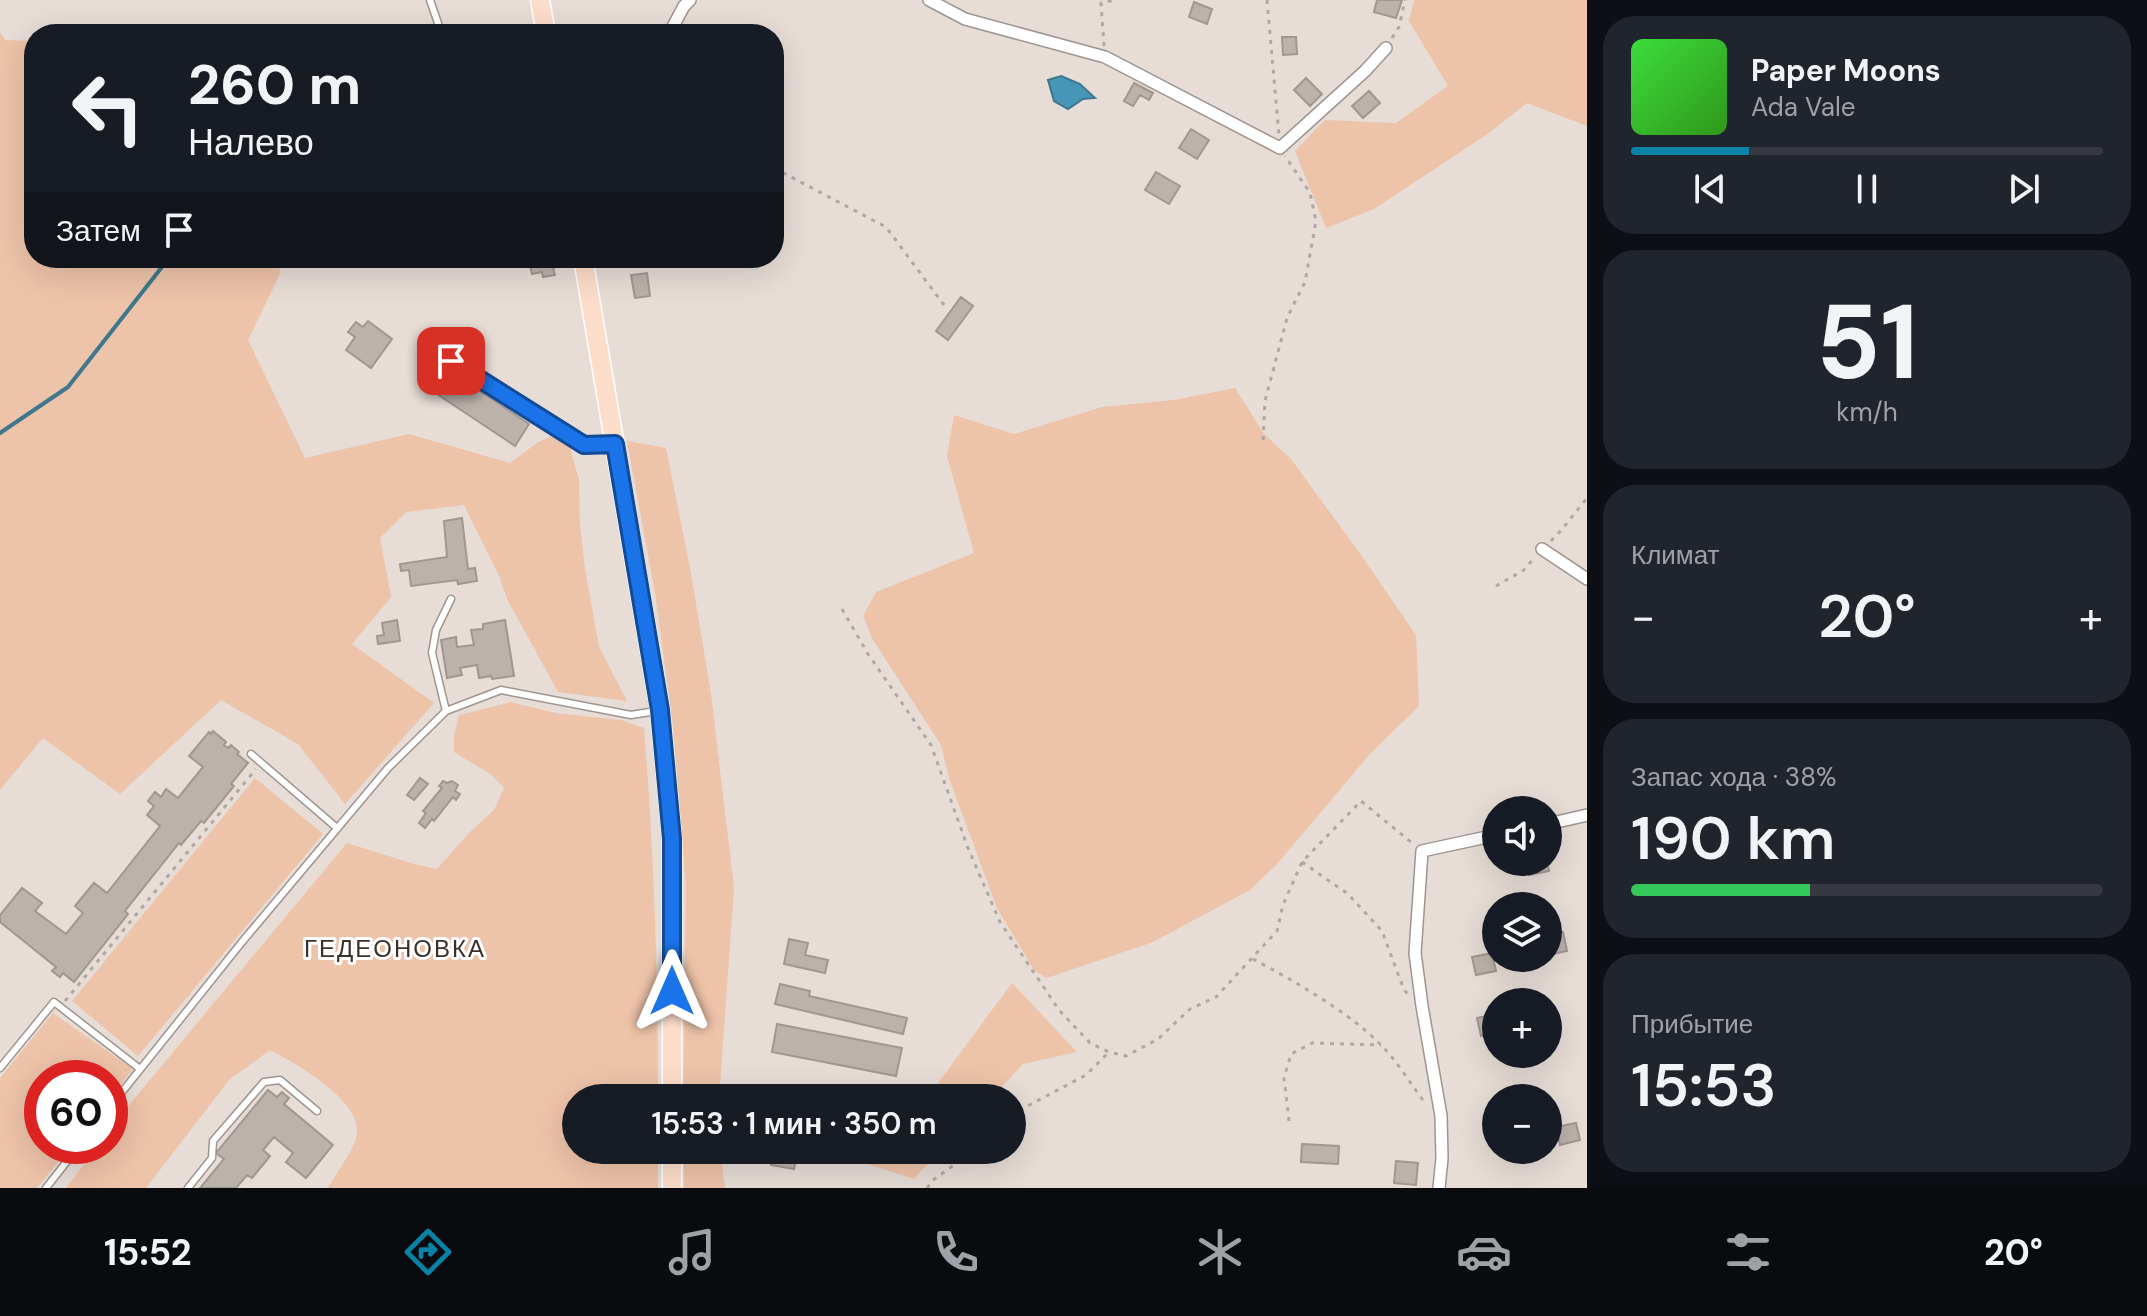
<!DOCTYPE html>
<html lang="ru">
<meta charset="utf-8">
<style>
:root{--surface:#171b24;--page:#20242c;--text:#f1f3f6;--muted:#9ea1a6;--line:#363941;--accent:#0882a7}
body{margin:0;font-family:"DM Sans",sans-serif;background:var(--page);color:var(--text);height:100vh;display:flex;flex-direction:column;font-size:30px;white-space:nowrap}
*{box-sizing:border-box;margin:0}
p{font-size:26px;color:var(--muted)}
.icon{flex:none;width:44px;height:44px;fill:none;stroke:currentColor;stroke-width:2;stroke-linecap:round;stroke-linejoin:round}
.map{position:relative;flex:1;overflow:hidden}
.details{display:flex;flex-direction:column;gap:16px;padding:16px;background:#0d0f14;width:560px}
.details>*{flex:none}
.guide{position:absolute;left:24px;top:24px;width:760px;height:244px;border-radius:32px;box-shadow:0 8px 32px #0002;background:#171b24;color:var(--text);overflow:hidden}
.buttons{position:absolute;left:1482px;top:796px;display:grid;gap:16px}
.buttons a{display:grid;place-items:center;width:80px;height:80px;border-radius:50%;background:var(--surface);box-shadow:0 8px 32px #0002;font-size:40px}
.speed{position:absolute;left:24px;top:1060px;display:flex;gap:16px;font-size:40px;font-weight:700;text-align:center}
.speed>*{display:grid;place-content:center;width:104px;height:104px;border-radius:50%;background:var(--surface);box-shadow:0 8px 32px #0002;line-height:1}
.speed .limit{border:12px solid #d22;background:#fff;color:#111}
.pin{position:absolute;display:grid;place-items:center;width:68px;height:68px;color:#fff;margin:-34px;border-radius:16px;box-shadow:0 4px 12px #0006}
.me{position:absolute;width:88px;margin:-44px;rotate:0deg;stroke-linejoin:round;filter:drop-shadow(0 0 6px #0008)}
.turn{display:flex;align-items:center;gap:28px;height:168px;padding:0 32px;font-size:36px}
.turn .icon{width:104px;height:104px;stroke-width:2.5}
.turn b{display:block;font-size:56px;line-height:68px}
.then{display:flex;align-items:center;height:76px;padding:0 32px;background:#0003;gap:16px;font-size:30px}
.big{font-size:60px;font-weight:600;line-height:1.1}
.details .tile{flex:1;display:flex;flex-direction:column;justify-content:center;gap:12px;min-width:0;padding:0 28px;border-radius:32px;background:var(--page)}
.details .dial{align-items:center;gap:0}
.dial b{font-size:104px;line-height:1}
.song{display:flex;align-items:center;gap:24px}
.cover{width:96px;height:96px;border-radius:12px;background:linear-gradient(135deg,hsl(120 70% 55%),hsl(110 70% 35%))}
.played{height:8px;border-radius:4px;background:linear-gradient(90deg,var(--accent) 25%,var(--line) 25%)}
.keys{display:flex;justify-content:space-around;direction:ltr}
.heat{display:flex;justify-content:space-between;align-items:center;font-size:44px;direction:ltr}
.charge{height:12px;border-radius:6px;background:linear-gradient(90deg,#34c759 38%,var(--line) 0)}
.trip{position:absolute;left:562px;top:1084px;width:464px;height:80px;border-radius:40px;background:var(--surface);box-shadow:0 8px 32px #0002;font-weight:600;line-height:80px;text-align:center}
.tab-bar{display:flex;height:128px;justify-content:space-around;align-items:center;background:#090b0e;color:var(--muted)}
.tab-bar .icon{width:56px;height:56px}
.tab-bar .active{color:var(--accent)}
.tab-bar b{font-size:36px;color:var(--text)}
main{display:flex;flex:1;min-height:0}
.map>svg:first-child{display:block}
</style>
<main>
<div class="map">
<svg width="1587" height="1188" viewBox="0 0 1587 1188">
<rect width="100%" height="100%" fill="#e7dcd6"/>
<path fill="#edc3a9" d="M1414 0H1587V126L1527 103 1489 133 1374 209 1326 228 1295 151 1325 120 1396 123 1448 86 1409 21Z
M0 32 5 40 34 41V258H273L281 272 248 340 305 458 409 434 510 463 537 443 565 430 579 480 580 526 585 569 599 647 627 701 558 692 507 599 499 576 464 505 406 512 380 538 391 597 352 644 434 703 345 804 298 744 221 700 120 794 43 738 0 790Z
M1235 388 1264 434 1291 459 1361 555 1416 635 1419 706 1370 754 1277 864 1250 890 1153 942 1047 978 1034 970 997 908 950 781 941 745 873 640 863 616 876 592 974 553 947 456 954 415 1014 434 1102 407 1174 400Z
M627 441 666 448 690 568 711 694 734 888 719 1098H683L686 887 673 725 655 593Z
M511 702 555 713 621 720 644 728C654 851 658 974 658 1098H576V1150H658V1188H328C335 1175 352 1152 356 1139 367 1102 296 1064 270 1050L229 1080 146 1188H66L98 1146H110V1130L129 1105 347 843 414 864 437 869 471 831 494 810 504 788 492 775 454 752V736L459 715Z
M255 778 323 834 138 1056 72 1001Z
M1012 983 1077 1052 1023 1064 991 1098H927Z
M53 1013 133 1069 110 1098V1078H42V1146H71L37 1188H0V1078Z
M684 1150H720L725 1188H684Z
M824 1150H941L914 1179Z"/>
<path fill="#4596b7" stroke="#40778e" stroke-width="2" d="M1061 76 1080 84 1095 98 1083 99 1068 109 1054 101 1048 80Z"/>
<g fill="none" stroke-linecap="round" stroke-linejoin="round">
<path stroke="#40778e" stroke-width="4" d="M0 433 68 387 169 258"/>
</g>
<path fill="#bcb2ac" stroke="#a19791" stroke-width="2" d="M1377 0H1402L1396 18 1374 12Z
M1194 2 1212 9 1207 24 1189 17Z
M1282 37H1296L1297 54 1283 55Z
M1306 78 1322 94 1310 106 1294 90Z
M1134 83 1153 93 1149 100 1140 95 1133 106 1124 101Z
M1369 91 1380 103 1363 118 1352 106Z
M1191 129 1209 140 1197 159 1179 148Z
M1156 172 1180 186 1169 204 1145 190Z
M539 258H558L560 266 553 268 555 275 543 277 542 272 532 274 529 260Z
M647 273 650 296 635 298 631 275Z
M961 297 973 306 948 340 936 331Z
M368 321 392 339 371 368 346 350 355 337 348 332 356 322 363 327Z
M443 366 529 424 515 446 428 388Z
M462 518 468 569 475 568 477 581 458 584 457 580 411 586 409 570 401 571 400 564 447 557 444 521Z
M397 620 400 641 378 644 377 636 384 635 382 623Z
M505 620 514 676 492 679 491 676 479 678 477 665 460 668 462 675 447 678 441 640 456 637 457 647 474 645 471 630 483 629V624Z
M213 731 226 742 224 745 228 748 231 745 239 752 237 754 248 763 231 784 234 786 204 823 201 821 181 845 179 843 125 911 128 914 74 982 63 973 60 977 52 971 56 967 0 922V915L22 888 42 903 35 911 66 934 83 913 75 906 94 883 107 893 160 826 147 815 154 806 148 801 155 792 161 797 166 789 178 798 203 767 189 756 209 732 211 734Z
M420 778 428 784 414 800 407 795Z
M443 781 447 783 452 781 458 785 455 791 460 794 456 800 453 797 434 821 432 819 425 828 419 823 426 813 423 811 442 788 439 786Z
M1527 862H1547L1549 871 1529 875Z
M1563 932 1567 951 1548 955V935Z
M789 939 808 943 805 955 828 960 825 973 784 964Z
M1492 953 1496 971 1476 975 1472 957Z
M780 984 810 991 809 996 907 1018 903 1034 775 1004Z
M1496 1014V1033L1481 1036 1477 1018Z
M777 1024 902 1048 896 1076 772 1052Z
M268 1090 277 1097 282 1092 289 1098 284 1104 333 1145 306 1178 286 1162 293 1153 274 1137 263 1150 270 1156 252 1178 247 1175 236 1188H200L224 1159 216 1153Z
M1576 1123 1580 1140 1560 1145 1556 1127Z
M1302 1144 1339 1146 1338 1164 1301 1162Z
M774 1150H798L794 1169 771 1165Z
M1396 1161 1418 1163 1416 1185 1394 1183Z"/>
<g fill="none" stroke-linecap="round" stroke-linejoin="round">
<g stroke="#9f958f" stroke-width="9">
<path id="service" d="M430 0 441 32 444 34
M451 361 584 445 611 444
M446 711 432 653 436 630 451 599
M251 754 337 828
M0 1068 54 1002 140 1069
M110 1107 242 942 388 768 446 711 501 690 631 715 656 711
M46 1188 79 1146
M188 1188 212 1158 213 1141 264 1082 280 1080 317 1111"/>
</g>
<g stroke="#9f958f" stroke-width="14">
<path id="minor" d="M929 0 965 19 1105 57 1280 148 1365 71 1386 48
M669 34 684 6 690 0
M1542 549 1587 579
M1548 824 1587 815
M1439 1188 1442 1158 1441 1116 1422 1006 1415 953 1422 851 1496 835"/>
</g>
<g stroke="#fff" stroke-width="21">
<path id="primary" d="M540 0 546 34
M583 258 660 710 672 839V1098
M672 1150V1188"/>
</g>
<path stroke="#b1a8a3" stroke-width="3" stroke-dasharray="4 6" stroke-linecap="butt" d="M1267 0 1279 135
M1392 38 1399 27 1405 0
M1104 46 1101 3 1114 0
M774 168 886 227 944 305
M1263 440 1265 401 1287 318 1305 282 1316 221 1310 193 1285 156
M1551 541 1563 528 1587 498
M1496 586 1524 570 1534 558
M842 609 868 654 931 745 968 848 1000 922 1059 1010 1090 1043 1109 1052 1126 1056 1158 1039 1190 1009 1216 997 1252 958 1277 931 1283 905 1302 862 1361 801 1412 843
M1302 862 1348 894 1382 931 1404 990 1409 995
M1253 959C1294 981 1349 1012 1381 1045 1398 1062 1411 1085 1426 1104
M65 1001 256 769
M1012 1117 1020 1110 1086 1075 1109 1052
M1289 1121 1284 1078 1291 1054 1312 1043 1381 1045
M927 1188 933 1180 975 1150"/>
<use href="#service" stroke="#fff" stroke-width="6"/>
<use href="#minor" stroke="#fff" stroke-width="11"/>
<use href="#primary" stroke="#fcddca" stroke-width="18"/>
</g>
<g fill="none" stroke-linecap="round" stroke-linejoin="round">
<g stroke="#114b97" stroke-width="20">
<path id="route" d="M451 361 584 445 615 444 660 710 672 839V991"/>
</g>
<use href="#route" stroke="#1a73e8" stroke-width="14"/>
</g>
<g text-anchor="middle" stroke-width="6" stroke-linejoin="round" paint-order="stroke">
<g font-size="24" letter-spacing="2" fill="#3a312d" stroke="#fff">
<text x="395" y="957">ГЕДЕОНОВКА</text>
</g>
</g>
</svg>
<div class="buttons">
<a><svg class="icon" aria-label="sound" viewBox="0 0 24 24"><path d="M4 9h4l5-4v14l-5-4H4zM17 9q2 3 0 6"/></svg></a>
<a><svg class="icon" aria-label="layers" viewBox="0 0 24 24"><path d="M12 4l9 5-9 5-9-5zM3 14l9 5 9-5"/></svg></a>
<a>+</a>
<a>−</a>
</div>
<div class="speed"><div class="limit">60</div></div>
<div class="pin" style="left:451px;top:361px;background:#d93025"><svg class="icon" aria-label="arrive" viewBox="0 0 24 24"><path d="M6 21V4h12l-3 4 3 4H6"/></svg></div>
<svg class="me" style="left:672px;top:991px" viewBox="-20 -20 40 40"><path d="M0-17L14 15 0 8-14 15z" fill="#1a73e8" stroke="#fff" stroke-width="4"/></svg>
<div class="trip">15:53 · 1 мин · 350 m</div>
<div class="guide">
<div class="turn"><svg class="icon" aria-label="left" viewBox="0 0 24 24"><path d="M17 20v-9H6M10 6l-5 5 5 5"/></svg><div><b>260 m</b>Налево</div></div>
<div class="then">Затем<svg class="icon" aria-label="arrive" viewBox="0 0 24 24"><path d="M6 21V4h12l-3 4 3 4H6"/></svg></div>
</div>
</div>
<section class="details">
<div class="tile">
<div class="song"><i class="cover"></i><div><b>Paper Moons</b><p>Ada Vale</p></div></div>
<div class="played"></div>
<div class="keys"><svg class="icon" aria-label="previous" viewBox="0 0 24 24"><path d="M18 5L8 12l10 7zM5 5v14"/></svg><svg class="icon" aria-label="pause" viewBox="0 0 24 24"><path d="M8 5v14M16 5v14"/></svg><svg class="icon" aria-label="next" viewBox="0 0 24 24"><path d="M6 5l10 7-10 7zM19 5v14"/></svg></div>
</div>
<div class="tile dial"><b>51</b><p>km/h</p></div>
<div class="tile"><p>Климат</p>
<div class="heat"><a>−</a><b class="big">20°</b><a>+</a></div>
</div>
<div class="tile"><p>Запас хода · 38%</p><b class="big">190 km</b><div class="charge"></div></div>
<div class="tile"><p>Прибытие</p><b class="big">15:53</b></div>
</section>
</main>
<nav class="tab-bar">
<b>15:52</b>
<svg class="icon active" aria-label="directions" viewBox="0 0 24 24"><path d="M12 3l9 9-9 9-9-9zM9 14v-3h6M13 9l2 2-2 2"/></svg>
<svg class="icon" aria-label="music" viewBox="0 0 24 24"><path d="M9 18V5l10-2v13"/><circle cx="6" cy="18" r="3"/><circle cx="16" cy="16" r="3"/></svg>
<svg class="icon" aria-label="phone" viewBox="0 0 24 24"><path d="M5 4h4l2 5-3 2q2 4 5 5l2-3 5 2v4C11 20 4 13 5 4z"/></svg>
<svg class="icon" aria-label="climate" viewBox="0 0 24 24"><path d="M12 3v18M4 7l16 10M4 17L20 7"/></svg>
<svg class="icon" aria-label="car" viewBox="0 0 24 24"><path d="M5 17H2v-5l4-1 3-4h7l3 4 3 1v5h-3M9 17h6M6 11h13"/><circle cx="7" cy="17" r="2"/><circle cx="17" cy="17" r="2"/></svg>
<svg class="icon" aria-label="filters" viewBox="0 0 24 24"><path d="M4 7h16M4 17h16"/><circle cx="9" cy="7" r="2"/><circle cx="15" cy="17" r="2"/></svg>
<b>20°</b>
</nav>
